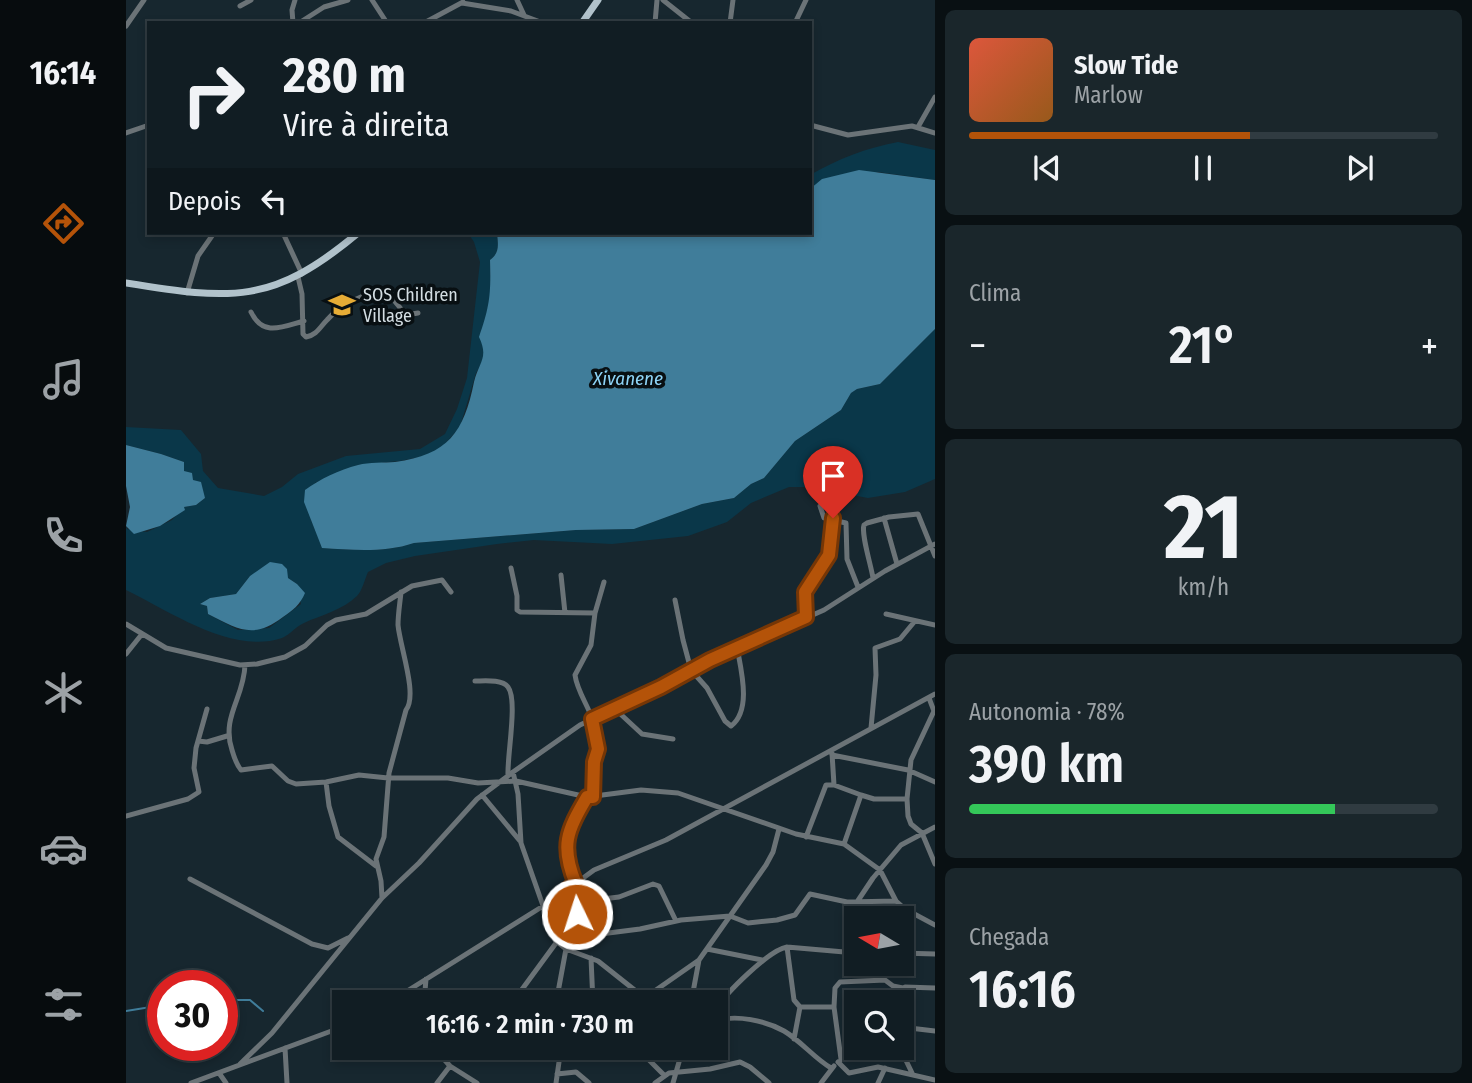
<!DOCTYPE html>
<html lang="pt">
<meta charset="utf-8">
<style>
:root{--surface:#111d23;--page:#1a262b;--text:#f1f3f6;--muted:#9ca2a6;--line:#303b41;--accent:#b45309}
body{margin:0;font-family:"Fira Sans Condensed",sans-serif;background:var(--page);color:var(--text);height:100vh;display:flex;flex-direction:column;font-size:26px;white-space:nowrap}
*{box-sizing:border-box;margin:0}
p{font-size:23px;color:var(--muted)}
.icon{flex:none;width:38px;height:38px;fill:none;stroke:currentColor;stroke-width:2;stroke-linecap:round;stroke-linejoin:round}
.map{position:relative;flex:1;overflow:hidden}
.drawer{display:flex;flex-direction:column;gap:10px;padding:10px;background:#091013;width:537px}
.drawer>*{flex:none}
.banner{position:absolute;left:21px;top:21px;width:665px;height:214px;border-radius:0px;box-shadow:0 4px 10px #0003,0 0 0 2px var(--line);background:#111d23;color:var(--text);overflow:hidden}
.needle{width:46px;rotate:280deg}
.buttons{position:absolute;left:718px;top:906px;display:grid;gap:14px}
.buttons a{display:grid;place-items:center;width:70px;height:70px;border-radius:0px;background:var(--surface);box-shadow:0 4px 10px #0003,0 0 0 2px var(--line);font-size:35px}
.speed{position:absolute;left:21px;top:970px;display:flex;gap:14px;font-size:35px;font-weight:700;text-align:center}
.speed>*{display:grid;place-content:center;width:91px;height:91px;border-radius:50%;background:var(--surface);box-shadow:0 4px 10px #0003,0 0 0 2px var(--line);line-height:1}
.speed .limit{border:10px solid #d22;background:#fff;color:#111}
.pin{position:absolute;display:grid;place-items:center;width:60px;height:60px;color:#fff;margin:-72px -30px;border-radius:50% 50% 50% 0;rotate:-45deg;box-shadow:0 0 7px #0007}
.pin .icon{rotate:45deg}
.me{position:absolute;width:77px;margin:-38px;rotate:356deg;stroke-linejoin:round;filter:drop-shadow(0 0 5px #0008)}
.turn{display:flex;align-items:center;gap:24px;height:147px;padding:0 21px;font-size:32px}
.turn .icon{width:91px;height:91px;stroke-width:2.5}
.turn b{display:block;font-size:49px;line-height:60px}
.then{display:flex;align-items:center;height:66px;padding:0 21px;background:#0003;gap:14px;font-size:26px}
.big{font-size:52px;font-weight:600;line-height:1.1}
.drawer .card{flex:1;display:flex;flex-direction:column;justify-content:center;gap:10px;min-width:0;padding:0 24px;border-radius:10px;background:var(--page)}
.drawer .dial{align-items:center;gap:0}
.dial b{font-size:91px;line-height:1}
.song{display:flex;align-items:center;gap:21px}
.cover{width:84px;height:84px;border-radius:10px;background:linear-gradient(135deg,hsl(10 70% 55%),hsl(30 70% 35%))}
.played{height:7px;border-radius:4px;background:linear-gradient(90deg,var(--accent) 60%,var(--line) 60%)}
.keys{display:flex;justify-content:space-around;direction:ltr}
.heat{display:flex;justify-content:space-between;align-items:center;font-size:38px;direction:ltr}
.charge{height:10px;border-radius:5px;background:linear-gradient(90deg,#34c759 78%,var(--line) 0)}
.trip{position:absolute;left:206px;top:990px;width:396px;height:70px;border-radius:0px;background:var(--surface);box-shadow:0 4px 10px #0003,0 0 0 2px var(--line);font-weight:600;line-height:70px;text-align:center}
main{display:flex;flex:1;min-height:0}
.menu{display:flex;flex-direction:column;width:126px;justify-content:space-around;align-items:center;background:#070c0e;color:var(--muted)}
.menu .icon{width:49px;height:49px}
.menu .current{color:var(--accent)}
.menu b{font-size:32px;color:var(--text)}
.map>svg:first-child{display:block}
</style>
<main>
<nav class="menu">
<b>16:14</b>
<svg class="icon current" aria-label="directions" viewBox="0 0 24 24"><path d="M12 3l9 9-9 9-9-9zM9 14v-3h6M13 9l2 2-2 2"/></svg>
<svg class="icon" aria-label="music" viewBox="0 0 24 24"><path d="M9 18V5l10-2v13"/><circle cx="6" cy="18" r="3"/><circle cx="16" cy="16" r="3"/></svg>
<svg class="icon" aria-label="phone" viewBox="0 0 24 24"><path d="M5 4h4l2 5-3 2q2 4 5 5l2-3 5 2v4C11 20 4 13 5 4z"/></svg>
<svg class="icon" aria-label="climate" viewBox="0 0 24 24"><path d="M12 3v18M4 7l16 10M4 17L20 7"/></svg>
<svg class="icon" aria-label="car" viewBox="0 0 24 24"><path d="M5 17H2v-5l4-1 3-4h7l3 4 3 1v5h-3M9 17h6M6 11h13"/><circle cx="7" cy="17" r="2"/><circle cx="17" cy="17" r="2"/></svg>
<svg class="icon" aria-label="filters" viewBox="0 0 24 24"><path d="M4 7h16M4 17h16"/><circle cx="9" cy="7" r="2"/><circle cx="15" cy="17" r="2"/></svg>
</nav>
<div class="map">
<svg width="809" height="1083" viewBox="0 0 809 1083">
<rect width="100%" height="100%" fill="#17272f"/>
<path fill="#0a3749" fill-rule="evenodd" d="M772 142 809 150V180L752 172 684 189V175C712 159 740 148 772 142Z
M342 233H371C372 244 374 253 364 260L365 286 358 359 350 373 334 427 318 445 304 455 274 461 232 465 189 483 185 520 197 548C227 550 259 553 288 543L450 530 508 529 576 504 608 498 625 484 638 478 669 441 715 410 725 393 731 389 754 384 809 329V479L779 492 742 498 683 487H663L625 503 601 522 562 536 486 544 408 540 371 544 289 556 260 563 242 572C239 579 236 591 231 596 217 610 195 615 178 623 170 626 164 635 156 638 105 655 44 611 0 590V526L1 529 21 532 46 520 58 507 70 505 79 498 58 472V462L35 454 0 445V427L55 430 75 454 77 471 92 488 138 496 156 487 172 474 220 456 294 449 319 434 331 409 341 378 354 262 348 242ZM124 576 162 578 171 584 175 604 143 628 112 630 82 614 81 606 74 604 84 598 110 594Z"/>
<path fill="#407d9a" d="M733 170 809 180V329L754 384 731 389 725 393 715 410 669 441 638 478 625 484 608 498 576 504 508 529 450 530 288 543C259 553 226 550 196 548L178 502 179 490C194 479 213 470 232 465 243 462 258 463 269 462 322 455 338 432 348 382 353 362 363 358 353 337 364 306 365 293 364 260 374 253 372 244 371 233H684V189L696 179Z
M0 445 35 454 58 462V471L66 473 67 480 75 482 79 498 70 505 58 507 59 510 34 526 8 534 0 526 4 507 0 486Z
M144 562 156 564 161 569 162 578 171 584 179 593C174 605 167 610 157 617 127 640 112 629 82 614L81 606 74 604 84 598 110 594 124 576Z"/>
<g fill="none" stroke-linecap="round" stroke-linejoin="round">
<path stroke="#407d9a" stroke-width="2" d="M96 1004 110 1000H124L137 1011
M0 1011 37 1005"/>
<path stroke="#6b7377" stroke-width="5" d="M246 0 261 23
M391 0 398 15
M537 0 566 23
M336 3 385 11 417 23
M114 6 125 0
M167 23 166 10 169 0
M173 23 198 7 222 0
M298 23 337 2
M529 23 531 0
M604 23 607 0
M669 23 680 0
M0 26 18 0
M684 125 722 135 786 126 809 133
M792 127 809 97
M0 133 23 125
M157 233 176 274
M172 277 176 294 177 334 180 337C191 335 194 327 201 320 213 306 243 289 262 293L280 315 292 313
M61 293 72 256 88 233
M125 312C137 337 156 327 178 321
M694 506 698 518H706L707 520 720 523 721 559 732 587
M758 518 771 564
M385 568 391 596V610L394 612 469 613
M435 575 439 613
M747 578C745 565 735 534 738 525L741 523 763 517 792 514 809 556
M549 600 557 640 565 670 581 688 599 721 605 726C626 710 615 670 611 647
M760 614 809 625
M680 617 679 592 703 555 707 520
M0 624 40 648 114 665 131 664 159 657 179 646 201 625 210 620 240 614 286 586 316 580 325 592
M0 654 16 634
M119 665C118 698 95 717 106 750 108 757 110 764 115 770L146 766 162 781 170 784 200 782 233 775 262 778H322L352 783 390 781 461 797 515 790 552 793 670 834 718 844 754 870 770 901 779 909 809 925
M349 681C358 681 376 679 382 687 392 700 381 756 382 775
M803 698 808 711 785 760 781 799 782 816 785 824 796 833 809 864
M489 709 516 734 547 739
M745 728 750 675 749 648 774 639 789 621
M72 741 81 742 101 736
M706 753 708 785
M706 755 782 770 809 782
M387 772 392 794 395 843 429 940 440 949 472 961 525 1003
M200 782 203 806 212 837 250 866
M356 795 394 841
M467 797C468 770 473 746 467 721 462 705 451 691 449 675L465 645 469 613 478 582
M0 816 62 799 73 792 68 768 70 748 81 709
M680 837 700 785H708L735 795
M718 844 735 795 748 799H781
M64 879 186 944 202 948 222 938
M450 884C434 846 441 831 461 797
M444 888 451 902V937
M256 898 255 881 250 859 258 837 263 773 280 710C292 695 274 647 272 625 272 614 274 603 275 592
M451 902 493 897 527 884 533 886 550 921
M731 902 747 878 775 845 809 827
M733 919V902
M661 947 668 1000 674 1007 668 1039
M581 949 636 960
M775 953 809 954
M465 958 467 1003
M262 1003 430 898 468 870 540 840 809 694
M298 1003 300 979
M386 1003 430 943 451 937 514 929 555 920 604 916 622 923 651 920 669 915 684 894 721 902 770 901
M430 1003 440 949
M517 1003 530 990 573 960
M565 1003 573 960 640 865 647 852 653 829
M773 1003 775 990 779 987 809 988
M674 1007H708L715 1059
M708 1007 709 988 714 982 759 980 767 986 777 988
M590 1009C600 993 643 950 661 947L730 953
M590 1021C610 1014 640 1021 658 1031 675 1041 688 1058 705 1068
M775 1027 809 1031
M159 1048 161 1083
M308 1048 324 1066 351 1083
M503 1048 522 1059 538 1075
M774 1048 787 1075
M434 1057 459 1048
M715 1060 733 1048
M712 1062 723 1073 752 1067 809 1080
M114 1064 146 1033 256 898 293 863 351 799 387 772 454 725 535 687 584 660 698 610 759 571 809 544
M93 1073 100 1083
M431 1074 450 1072 463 1083
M65 1083 219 1026
M311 1083 324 1066
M430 1083 435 1048
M529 1083 543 1073 584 1069 614 1062 624 1067 643 1083
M547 1083 557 1048
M695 1083 708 1066
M752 1083 759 1068"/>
<path stroke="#b1c2cb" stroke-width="7" d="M456 23 472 0
M0 283C106 300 146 305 232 233"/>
</g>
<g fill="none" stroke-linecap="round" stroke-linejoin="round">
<g stroke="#753606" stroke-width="18">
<path id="route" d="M451 914V902L443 888 450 884C434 846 441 831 461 797H467L468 762 472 749 466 719 535 687 584 660 680 617 679 592 703 555 707 518"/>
</g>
<use href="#route" stroke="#b45309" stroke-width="12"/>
</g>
<defs>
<g id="school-bare" transform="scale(2.1)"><path d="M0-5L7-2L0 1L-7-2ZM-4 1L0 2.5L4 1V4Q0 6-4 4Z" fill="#e6ac36" stroke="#080f12" stroke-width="2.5" paint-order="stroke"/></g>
</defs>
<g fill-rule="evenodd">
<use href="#school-bare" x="216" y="305"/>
</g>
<g text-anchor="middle" stroke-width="7" stroke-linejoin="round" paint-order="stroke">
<g font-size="18" fill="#d4dee3" stroke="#080f12" text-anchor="start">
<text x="237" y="301">SOS Children<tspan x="237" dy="21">Village</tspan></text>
</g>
<g font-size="19" font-style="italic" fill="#8ed4f7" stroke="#080f12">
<text x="502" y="385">Xivanene</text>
</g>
</g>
</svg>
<div class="buttons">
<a><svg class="needle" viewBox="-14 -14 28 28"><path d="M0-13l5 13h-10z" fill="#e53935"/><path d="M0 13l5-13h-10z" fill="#9ca2a6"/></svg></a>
<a><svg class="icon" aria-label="search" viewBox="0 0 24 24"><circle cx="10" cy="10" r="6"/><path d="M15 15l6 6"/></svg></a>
</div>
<div class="speed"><div class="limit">30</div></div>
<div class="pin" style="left:707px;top:518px;background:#d93025"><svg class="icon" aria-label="arrive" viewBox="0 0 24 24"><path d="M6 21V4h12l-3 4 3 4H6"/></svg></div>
<svg class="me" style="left:451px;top:914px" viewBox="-20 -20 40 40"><circle r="17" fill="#b45309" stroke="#fff" stroke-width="3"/><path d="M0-11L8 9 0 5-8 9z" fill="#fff"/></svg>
<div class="trip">16:16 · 2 min · 730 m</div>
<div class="banner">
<div class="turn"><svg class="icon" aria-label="right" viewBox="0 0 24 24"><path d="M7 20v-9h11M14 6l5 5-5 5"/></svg><div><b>280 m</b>Vire à direita</div></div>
<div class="then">Depois<svg class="icon" aria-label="left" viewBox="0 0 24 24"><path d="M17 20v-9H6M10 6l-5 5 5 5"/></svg></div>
</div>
</div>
<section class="drawer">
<div class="card">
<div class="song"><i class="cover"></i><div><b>Slow Tide</b><p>Marlow</p></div></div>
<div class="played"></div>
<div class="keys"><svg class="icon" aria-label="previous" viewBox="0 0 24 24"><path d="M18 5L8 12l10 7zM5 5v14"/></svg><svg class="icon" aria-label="pause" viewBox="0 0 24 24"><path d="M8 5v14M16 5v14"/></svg><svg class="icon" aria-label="next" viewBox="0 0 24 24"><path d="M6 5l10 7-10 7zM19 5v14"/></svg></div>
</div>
<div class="card"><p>Clima</p>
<div class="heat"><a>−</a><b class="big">21°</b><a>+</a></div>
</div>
<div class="card dial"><b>21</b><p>km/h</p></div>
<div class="card"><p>Autonomia · 78%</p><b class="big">390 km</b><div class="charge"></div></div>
<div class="card"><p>Chegada</p><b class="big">16:16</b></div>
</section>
</main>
